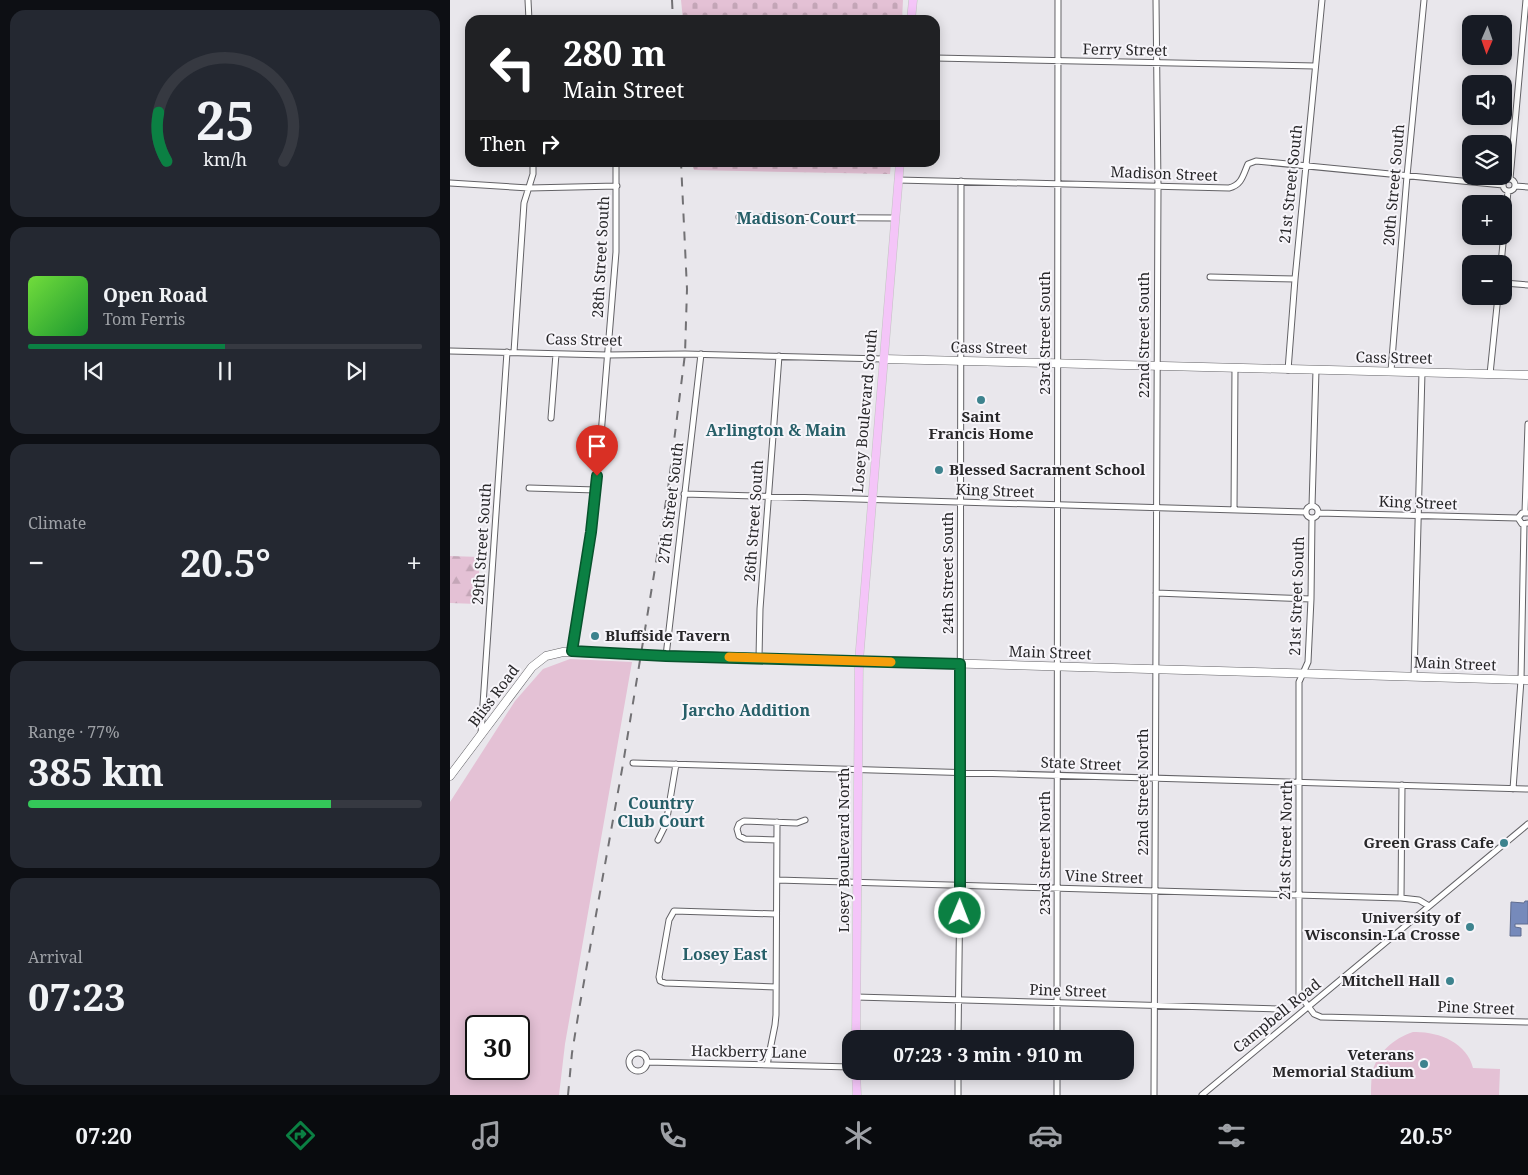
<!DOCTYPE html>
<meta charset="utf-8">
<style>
:root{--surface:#171b24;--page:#242831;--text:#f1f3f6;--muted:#9ea1a6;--line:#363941;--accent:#0b8043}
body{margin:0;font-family:"Noto Serif",serif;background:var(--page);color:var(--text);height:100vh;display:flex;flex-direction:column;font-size:19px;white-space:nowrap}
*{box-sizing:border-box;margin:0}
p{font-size:16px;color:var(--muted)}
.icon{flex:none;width:28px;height:28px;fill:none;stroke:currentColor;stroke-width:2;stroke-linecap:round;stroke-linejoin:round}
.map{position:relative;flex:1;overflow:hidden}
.details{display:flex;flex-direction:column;gap:10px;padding:10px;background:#0d0f14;width:450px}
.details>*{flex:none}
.hud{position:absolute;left:15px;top:15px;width:475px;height:152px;border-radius:15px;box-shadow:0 2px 12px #0003;background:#202124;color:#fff;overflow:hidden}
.needle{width:32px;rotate:182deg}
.tools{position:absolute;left:1012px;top:15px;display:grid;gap:10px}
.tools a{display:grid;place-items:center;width:50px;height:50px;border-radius:10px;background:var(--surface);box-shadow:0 2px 12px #0003;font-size:25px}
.speed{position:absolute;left:15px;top:1015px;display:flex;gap:10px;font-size:25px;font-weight:700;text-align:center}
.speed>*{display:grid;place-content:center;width:65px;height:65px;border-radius:50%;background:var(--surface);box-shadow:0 2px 12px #0003;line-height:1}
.speed .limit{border:2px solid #111;border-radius:8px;background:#fff;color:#111}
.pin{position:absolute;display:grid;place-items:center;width:42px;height:42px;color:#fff;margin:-51px -21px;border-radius:50% 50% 50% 0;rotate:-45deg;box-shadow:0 0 5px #0007}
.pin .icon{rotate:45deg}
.me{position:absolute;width:55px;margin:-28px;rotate:1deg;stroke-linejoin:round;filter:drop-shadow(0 0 4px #0008)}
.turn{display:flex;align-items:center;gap:18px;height:105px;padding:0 15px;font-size:22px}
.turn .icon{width:65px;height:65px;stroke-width:2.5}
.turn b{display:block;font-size:35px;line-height:42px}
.then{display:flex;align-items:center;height:48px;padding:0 15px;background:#0003;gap:10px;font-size:19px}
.big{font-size:38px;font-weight:700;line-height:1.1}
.details .card{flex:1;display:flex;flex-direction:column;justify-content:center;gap:8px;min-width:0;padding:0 18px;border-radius:15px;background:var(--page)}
.details .dial{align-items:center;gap:0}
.dial svg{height:130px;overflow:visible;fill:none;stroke:var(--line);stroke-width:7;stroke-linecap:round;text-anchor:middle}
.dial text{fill:var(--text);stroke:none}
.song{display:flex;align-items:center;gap:15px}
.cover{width:60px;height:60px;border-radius:8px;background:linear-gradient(135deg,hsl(100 70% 55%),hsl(130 70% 35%))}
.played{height:5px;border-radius:2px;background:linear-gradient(90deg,var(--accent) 50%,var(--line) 50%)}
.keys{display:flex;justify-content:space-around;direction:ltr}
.heat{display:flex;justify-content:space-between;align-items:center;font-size:28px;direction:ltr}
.charge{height:8px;border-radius:4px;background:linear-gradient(90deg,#34c759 77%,var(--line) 0)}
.trip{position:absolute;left:392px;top:1030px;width:292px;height:50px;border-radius:15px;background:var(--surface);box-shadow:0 2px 12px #0003;font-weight:700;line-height:50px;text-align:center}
.tabs{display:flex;height:80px;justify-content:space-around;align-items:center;background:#090b0e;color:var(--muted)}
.tabs .icon{width:35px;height:35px}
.tabs .selected{color:var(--accent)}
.tabs b{font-size:22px;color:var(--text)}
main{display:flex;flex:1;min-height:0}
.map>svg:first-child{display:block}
</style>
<main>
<section class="details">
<div class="card dial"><svg viewBox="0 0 100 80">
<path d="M14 69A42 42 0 1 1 86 69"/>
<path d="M14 69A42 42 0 0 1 9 39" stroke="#0b8043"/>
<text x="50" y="56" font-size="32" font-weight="700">25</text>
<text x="50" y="72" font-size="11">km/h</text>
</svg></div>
<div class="card">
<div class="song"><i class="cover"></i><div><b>Open Road</b><p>Tom Ferris</p></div></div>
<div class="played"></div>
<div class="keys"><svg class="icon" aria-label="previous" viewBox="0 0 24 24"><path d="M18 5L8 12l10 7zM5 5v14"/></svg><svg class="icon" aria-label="pause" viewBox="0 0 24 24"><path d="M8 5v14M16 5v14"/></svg><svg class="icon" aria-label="next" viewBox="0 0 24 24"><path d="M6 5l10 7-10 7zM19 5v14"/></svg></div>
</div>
<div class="card"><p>Climate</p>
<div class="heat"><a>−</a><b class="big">20.5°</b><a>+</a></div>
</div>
<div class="card"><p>Range · 77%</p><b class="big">385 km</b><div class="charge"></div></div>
<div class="card"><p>Arrival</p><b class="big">07:23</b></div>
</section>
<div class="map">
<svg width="1078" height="1095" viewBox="0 0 1078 1095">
<defs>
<pattern id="forest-firs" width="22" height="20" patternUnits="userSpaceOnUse" patternTransform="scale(1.25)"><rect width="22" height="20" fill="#e4c1d5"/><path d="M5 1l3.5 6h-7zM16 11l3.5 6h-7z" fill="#c4a6b7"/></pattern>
<pattern id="cemetery-stones" width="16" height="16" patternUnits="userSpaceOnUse" patternTransform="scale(1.25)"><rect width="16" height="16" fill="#e4c1d5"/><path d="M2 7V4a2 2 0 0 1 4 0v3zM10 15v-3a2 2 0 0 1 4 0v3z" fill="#c4a6b7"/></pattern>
</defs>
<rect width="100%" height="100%" fill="#e9e7ec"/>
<path fill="#e4c1d5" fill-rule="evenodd" d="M120 659 182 662 115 1044 109 1095H0V802L65 701 93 669ZM26 1026H69V1069H26Z
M963 1032C987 1031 1017 1042 1023 1068L1050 1069 1049 1095H921C921 1089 921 1082 922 1075 925 1054 944 1038 963 1032Z"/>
<path fill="url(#forest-firs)" d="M0 556 30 557 27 604 0 603Z"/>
<path fill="url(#cemetery-stones)" d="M231 0H453L452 20H233Z
M242 163H441L440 174 244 170Z"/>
<path fill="#768abb" stroke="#5f6c8f" d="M1075 901H1078V924H1065V927L1071 928V936H1060L1061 902 1074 903Z"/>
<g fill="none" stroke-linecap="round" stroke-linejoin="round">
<g stroke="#636266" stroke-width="7">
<path id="street" d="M78 0 79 20
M485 58 865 66
M1060 179 1076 0
M1053 185a6 6 0 1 1 12 0a6 6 0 1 1-12 0Z
M448 180 779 188C792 185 793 175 798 164L806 161 1053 185
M0 183 79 188 167 186
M1065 186 1078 187
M289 217 445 218
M1051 264 1058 191
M760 277 845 279
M1054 283 1078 285
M0 351 157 355 235 354 433 359
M64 352 74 203 83 174V162
M838 370 845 279 872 0
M941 371 957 176 974 0
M1040 374 1048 296
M101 418 106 354
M79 488 146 490
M234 494 856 512
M856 512a6 6 0 1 1 12 0a6 6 0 1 1-12 0Z
M862 506 866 370
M784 510 785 368
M1075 512 1078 424
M868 513 1068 518
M1078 513H1072L1068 518 1072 524 1078 523
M862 518 861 599 858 662 849 682V994L864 1014 871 1017 1078 1022
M706 593 861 599
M122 651 141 531 150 447 166 252V162
M216 656 251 354
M309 658 310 609 329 356
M964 677 972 372
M31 734 57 352
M183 763 1078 789
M1063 789 1071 680 1074 524
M208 840 216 824 226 764
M327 840 295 839 289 836 287 829 289 824 294 821 347 823 355 820
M327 880 951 898 969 900 979 906
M951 898 952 785
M326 987 215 983 210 981 209 977 219 920 224 911 326 914
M406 997 828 1009
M508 1039 510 885 511 181
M607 1039 608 0
M179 1062a9 9 0 1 1 18 0a9 9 0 1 1-18 0Z
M197 1062 401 1067
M317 1065 325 1025 326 1015 327 822
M508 1095V1071
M607 1095V1071
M704 1095 708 187 706 0
M752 1095 1078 824"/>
</g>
<g stroke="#636266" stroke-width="9">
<path id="secondary" d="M433 359 1078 375
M0 776 82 667 96 656 113 652 1078 680"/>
</g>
<g stroke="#c3c3c3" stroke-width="9">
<path id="primary" d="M461 20 463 0
M406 1039 409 661 450 162
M406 1071 407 1095"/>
</g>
<use href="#street" stroke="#fff" stroke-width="5"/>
<use href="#secondary" stroke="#fff" stroke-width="8"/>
<use href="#primary" stroke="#f4c5f8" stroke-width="8"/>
<path stroke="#727174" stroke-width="2" stroke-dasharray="9 9" stroke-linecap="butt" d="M222 0 223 20
M118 1095 122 1053 130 1004 173 764 218 489 235 354 237 289 231 162"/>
</g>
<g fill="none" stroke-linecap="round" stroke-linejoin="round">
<g stroke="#07532c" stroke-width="12">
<path id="route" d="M147 476 141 532 122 651 216 656 510 664V913"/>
</g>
<use href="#route" stroke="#0b8043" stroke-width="9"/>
<path stroke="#f59e0b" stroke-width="9" d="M279 657 441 662"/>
</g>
<g fill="#3d838e" stroke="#f7f5fa" stroke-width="2">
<circle cx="531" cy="400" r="5"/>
<circle cx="489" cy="470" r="5"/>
<circle cx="145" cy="636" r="5"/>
<circle cx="1054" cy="843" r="5"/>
<circle cx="1020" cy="927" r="5"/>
<circle cx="1000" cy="981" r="5"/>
<circle cx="974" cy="1064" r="5"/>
</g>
<g text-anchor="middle" stroke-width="4" stroke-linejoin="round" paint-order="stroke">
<g font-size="15" fill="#282729" stroke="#f7f5fa">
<text transform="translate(675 50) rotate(1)" y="5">Ferry Street</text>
<text transform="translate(714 174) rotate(2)" y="5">Madison Street</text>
<text transform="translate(841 184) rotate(-84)" y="5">21st Street South</text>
<text transform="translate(944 185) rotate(-85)" y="5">20th Street South</text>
<text transform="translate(151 257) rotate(-87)" y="5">28th Street South</text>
<text transform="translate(595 333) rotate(-90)" y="5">23rd Street South</text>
<text transform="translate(694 335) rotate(-90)" y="5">22nd Street South</text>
<text transform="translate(134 340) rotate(1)" y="5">Cass Street</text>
<text transform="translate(539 348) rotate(1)" y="5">Cass Street</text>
<text transform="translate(944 358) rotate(1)" y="5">Cass Street</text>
<text transform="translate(415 411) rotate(-85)" y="5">Losey Boulevard South</text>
<text transform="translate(545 491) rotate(2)" y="5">King Street</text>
<text transform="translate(221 503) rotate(-83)" y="5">27th Street South</text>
<text transform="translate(968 503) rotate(2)" y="5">King Street</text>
<text transform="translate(304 521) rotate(-86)" y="5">26th Street South</text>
<text transform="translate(32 544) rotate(-86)" y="5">29th Street South</text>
<text transform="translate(498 573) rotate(-90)" y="5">24th Street South</text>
<text transform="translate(847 596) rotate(-88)" y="5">21st Street South</text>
<text transform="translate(600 653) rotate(2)" y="5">Main Street</text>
<text transform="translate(1005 664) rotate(2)" y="5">Main Street</text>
<text transform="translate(44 696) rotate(-53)" y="5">Bliss Road</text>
<text transform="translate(631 764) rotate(2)" y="5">State Street</text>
<text transform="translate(693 792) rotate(-90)" y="5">22nd Street North</text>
<text transform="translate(836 840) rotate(-89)" y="5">21st Street North</text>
<text transform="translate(394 850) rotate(-90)" y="5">Losey Boulevard North</text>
<text transform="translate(595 853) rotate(-90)" y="5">23rd Street North</text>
<text transform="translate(654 877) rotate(2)" y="5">Vine Street</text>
<text transform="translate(618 991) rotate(2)" y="5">Pine Street</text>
<text transform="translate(1026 1008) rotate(2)" y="5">Pine Street</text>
<text transform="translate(827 1016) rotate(-39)" y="5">Campbell Road</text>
<text transform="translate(299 1052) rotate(1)" y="5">Hackberry Lane</text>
</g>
<g font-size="15" font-weight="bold" fill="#282729" stroke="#f7f5fa" text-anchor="end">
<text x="531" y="422" text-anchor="middle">Saint<tspan x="531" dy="17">Francis Home</tspan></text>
<text x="499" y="475" text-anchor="start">Blessed Sacrament School</text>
<text x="155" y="641" text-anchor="start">Bluffside Tavern</text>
<text x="1044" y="848">Green Grass Cafe</text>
<text x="1010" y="923">University of<tspan x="1010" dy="17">Wisconsin-La Crosse</tspan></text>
<text x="990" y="986">Mitchell Hall</text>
<text x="964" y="1060">Veterans<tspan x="964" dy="17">Memorial Stadium</tspan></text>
</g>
<g font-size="16" font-weight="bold" fill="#275f68" stroke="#f7f5fa">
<text x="346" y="224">Madison Court</text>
<text x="326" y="436">Arlington &amp; Main</text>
<text x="296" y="716">Jarcho Addition</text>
<text x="211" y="809">Country<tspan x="211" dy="18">Club Court</tspan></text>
<text x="275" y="960">Losey East</text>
</g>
</g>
</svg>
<div class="tools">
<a><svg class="needle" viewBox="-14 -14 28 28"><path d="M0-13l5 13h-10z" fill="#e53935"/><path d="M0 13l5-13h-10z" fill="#9ea1a6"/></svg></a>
<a><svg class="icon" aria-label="sound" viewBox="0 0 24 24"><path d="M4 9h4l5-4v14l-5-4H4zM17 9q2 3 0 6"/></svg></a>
<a><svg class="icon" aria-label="layers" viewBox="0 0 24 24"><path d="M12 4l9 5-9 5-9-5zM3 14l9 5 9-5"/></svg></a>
<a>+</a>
<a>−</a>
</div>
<div class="speed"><div class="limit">30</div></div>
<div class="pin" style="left:147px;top:476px;background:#d93025"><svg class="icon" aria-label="arrive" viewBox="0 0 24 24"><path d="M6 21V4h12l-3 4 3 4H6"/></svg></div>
<svg class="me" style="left:510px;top:913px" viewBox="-20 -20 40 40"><circle r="17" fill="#0b8043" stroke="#fff" stroke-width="3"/><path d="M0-11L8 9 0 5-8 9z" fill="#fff"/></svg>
<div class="trip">07:23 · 3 min · 910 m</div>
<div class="hud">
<div class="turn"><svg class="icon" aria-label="left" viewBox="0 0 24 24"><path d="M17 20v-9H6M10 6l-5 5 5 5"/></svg><div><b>280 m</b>Main Street</div></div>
<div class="then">Then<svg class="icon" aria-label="right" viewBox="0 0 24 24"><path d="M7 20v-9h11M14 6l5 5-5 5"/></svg></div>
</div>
</div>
</main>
<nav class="tabs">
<b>07:20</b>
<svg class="icon selected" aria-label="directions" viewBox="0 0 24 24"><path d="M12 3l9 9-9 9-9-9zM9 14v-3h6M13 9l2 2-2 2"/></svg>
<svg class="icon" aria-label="music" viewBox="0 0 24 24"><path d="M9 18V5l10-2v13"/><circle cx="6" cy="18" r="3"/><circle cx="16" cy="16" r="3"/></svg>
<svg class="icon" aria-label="phone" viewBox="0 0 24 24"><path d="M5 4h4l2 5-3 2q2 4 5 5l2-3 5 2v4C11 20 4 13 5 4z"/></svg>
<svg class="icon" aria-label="climate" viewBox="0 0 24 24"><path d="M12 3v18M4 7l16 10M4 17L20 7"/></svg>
<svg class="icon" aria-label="car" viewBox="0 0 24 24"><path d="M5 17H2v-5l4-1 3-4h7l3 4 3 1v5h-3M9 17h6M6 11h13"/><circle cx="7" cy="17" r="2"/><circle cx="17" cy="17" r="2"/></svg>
<svg class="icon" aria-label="filters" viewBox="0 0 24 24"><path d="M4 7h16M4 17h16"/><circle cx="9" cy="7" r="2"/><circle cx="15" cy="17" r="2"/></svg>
<b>20.5°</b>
</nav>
